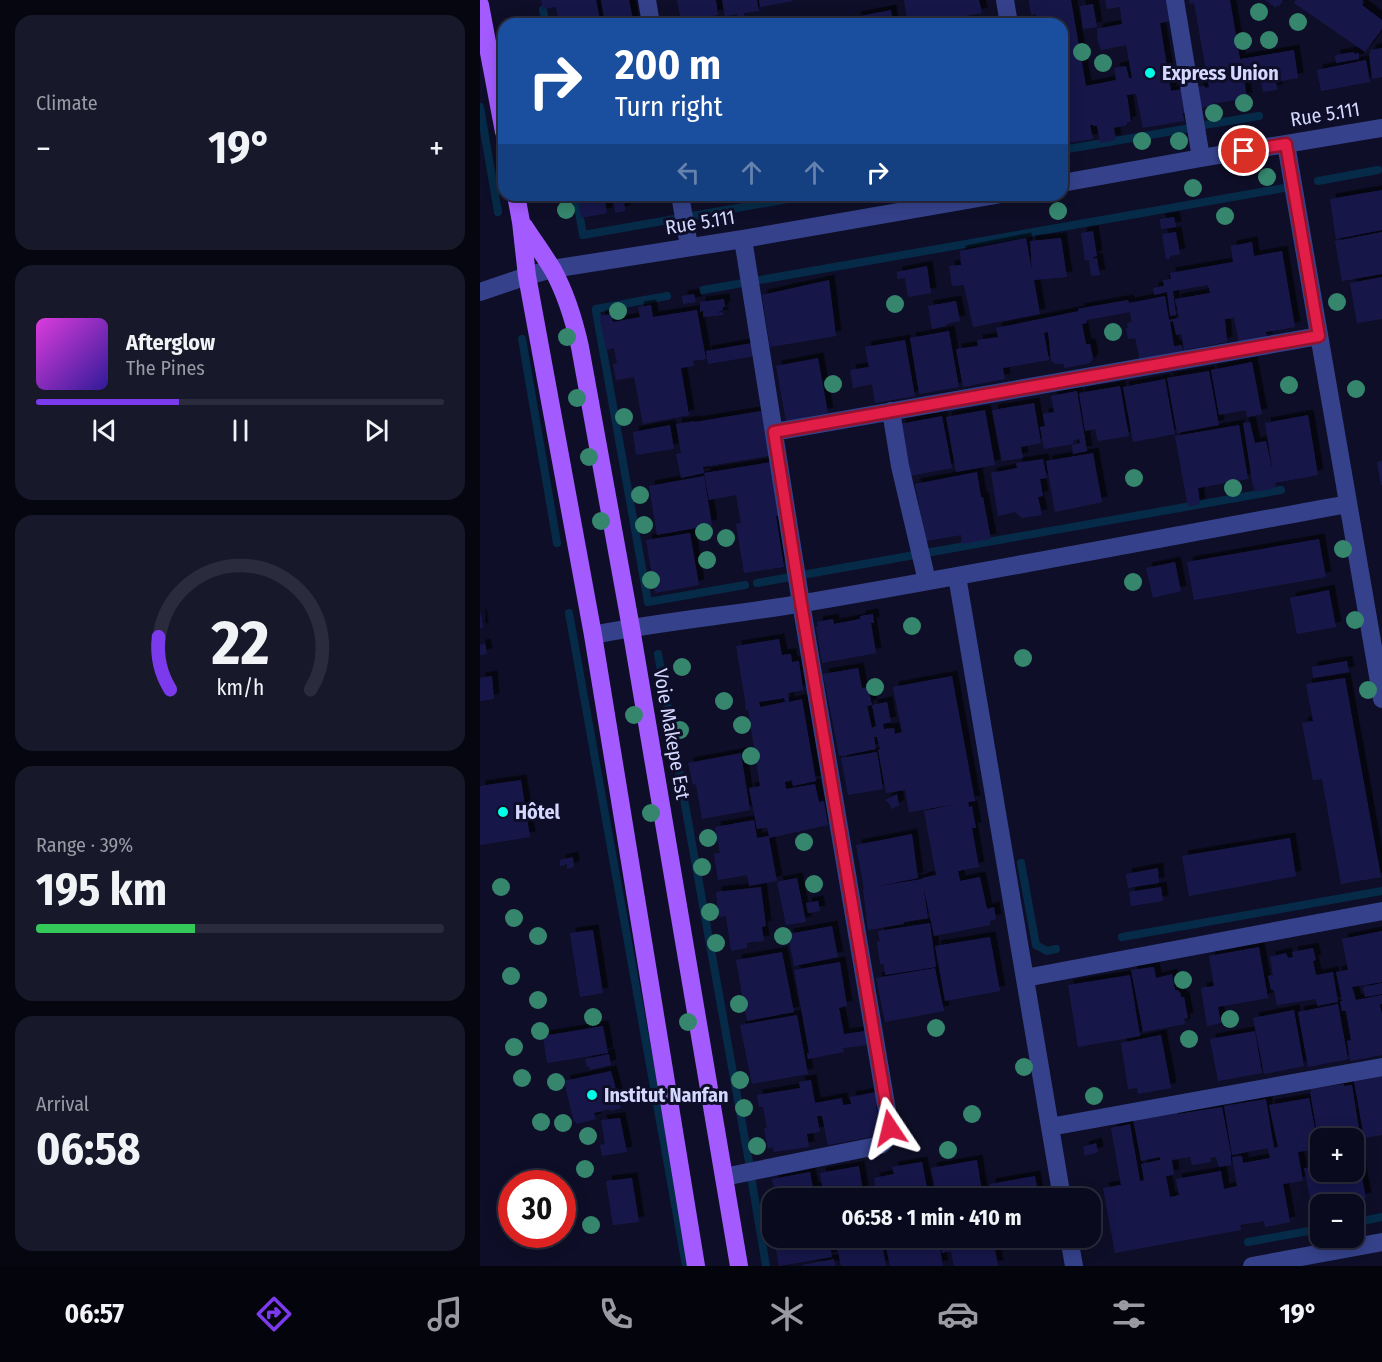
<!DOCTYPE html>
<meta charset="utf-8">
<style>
:root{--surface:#0a0a1e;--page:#18182b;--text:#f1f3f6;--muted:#999aa4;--line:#2a2b3c;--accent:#7c3aed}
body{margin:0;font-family:"Fira Sans Condensed",sans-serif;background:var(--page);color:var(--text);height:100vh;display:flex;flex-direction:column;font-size:22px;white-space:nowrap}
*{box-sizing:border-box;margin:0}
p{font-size:20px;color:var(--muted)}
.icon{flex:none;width:33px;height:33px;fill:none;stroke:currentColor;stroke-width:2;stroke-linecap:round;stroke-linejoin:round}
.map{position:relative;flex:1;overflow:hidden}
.side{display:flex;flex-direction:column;gap:15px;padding:15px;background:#060610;width:480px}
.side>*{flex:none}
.banner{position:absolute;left:18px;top:18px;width:570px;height:183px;border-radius:18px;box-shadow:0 3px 15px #0003,0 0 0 2px var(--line);background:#1a4fa0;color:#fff;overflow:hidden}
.tools{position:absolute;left:830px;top:1128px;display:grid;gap:12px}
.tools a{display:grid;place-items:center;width:54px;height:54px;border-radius:12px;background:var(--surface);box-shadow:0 3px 15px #0003,0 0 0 2px var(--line);font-size:30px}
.speed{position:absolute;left:18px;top:1170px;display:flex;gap:12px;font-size:30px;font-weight:700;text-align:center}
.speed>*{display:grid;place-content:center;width:78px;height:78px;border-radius:50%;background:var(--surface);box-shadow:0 3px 15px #0003,0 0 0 2px var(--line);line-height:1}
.speed .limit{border:9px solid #d22;background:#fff;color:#111}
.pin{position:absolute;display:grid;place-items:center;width:51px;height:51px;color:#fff;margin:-26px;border:3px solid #fff;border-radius:50%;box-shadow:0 2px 6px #0007}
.me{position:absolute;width:66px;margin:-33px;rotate:350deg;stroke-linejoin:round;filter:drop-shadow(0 0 4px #0008)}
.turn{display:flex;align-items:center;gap:21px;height:126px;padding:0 18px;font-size:27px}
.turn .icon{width:78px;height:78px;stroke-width:2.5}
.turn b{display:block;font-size:42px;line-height:51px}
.lanes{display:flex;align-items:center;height:57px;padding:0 18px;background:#0003;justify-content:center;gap:30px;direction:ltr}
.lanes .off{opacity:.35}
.big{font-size:45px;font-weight:700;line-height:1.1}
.side .widget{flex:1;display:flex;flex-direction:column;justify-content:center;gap:9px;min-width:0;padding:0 21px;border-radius:18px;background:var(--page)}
.side .dial{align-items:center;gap:0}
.dial svg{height:156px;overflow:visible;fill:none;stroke:var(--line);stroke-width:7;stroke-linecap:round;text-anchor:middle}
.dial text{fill:var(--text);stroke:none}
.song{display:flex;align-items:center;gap:18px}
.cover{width:72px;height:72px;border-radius:9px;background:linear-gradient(135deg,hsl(300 70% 55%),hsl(250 70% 35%))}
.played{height:6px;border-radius:3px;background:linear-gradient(90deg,var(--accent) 35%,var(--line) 35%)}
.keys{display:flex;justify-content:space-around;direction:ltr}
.heat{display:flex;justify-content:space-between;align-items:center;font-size:33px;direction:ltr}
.charge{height:9px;border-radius:4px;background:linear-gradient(90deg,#34c759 39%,var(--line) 0)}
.trip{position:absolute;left:282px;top:1188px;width:339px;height:60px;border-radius:18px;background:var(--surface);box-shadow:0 3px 15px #0003,0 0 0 2px var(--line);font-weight:700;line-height:60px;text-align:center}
.menu{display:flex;height:96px;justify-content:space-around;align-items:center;background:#04040c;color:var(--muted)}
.menu .icon{width:42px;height:42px}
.menu .selected{color:var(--accent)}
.menu b{font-size:27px;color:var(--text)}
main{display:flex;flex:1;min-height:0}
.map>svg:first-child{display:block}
</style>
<main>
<section class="side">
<div class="widget"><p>Climate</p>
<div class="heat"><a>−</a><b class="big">19°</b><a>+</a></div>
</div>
<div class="widget">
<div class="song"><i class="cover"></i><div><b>Afterglow</b><p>The Pines</p></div></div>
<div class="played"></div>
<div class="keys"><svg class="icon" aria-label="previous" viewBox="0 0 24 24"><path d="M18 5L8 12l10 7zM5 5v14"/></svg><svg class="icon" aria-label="pause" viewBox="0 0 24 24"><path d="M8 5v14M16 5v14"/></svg><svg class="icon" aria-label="next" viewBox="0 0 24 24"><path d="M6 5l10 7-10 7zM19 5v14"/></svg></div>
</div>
<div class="widget dial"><svg viewBox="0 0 100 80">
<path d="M14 69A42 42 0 1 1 86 69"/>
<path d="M14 69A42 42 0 0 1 8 42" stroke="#7c3aed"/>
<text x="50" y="56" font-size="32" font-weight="700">22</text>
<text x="50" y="72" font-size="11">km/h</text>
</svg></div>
<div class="widget"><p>Range · 39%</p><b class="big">195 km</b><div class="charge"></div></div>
<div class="widget"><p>Arrival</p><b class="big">06:58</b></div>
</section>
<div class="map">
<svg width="902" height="1266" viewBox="0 0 902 1266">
<defs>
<filter id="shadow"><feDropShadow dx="5.5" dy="-5.5" stdDeviation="0" flood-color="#0009"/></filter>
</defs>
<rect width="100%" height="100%" fill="#0e0e28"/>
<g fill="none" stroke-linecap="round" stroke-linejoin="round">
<path stroke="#062b48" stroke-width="8" d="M63 10 66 24
M0 107 18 212
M718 126 779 116
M582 150 711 128
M838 181 898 170
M96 195 103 235 331 195
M223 290 810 187
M187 296 116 309V311L168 602 265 585
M42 339 77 543
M277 583 801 490
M89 613 206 1266
M178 654 269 1162
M541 863 556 945 567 951 576 949
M642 937 902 891
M271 1176 286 1266
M873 1223 902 1217
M768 1242 840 1229"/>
</g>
<path fill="#19184a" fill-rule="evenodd" filter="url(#shadow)" d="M61 0H116L121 24H84L83 21 79 22 76 7 63 9Z
M121 0H149L154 24H125Z
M197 0H236L238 15 201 21Z
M242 0H277L279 11 264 13 265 18 258 19 257 14 245 16Z
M279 0H312L313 1 280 7Z
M424 0H499L502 13 479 17 480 24H428Z
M549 0H591L606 86 636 80 634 68 646 66 649 78H652L646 45 621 50 619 43 618 44 617 29 642 24 640 7 627 9 625 0H688L692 21 680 23 691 91 703 89 707 112 703 113 704 121 663 128 656 94 647 95 651 122H647V125L634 128 636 140 620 143 617 126H613V125H610L613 139 582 144V24H558L556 14 551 15Z
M709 0H750L760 59 814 50 818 78 796 82 797 90 783 92 780 77 764 79 767 98 731 104V106L721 108 717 87 725 86V88L729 87 714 3 710 4Z
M785 0H801L803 1 799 6 797 5 796 8Z
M816 0H882L884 2 882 5 902 20V29L885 52 814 3Z
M613 4 617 27 603 29 600 6Z
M411 10 413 24H376L375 17Z
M902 48V77L892 79 889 53H891L890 50Z
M874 52V54L879 53V59L856 63 855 55Z
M886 60 890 82 841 91 837 70Z
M902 190V230L856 239 850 199Z
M97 195H124L127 213 101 218Z
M144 200 145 211 135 213 134 202Z
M694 217 696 227 681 229 680 219Z
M613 231 617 256 613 257V259L617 258 620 275 611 276 609 260 605 261 601 233Z
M696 232 700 254 690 256V259H686L682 234Z
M902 232V274L862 281 855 241Z
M546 238 552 271 550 241 581 238 587 277 554 280 560 314 493 327 484 285 472 286 469 266 481 265 480 251Z
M772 242 774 256 802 251 815 327 786 332 787 339 759 342 754 318 745 319 747 342 704 350 699 320 701 334 696 335 693 321 690 322 694 346 702 345 703 352 660 360 655 338 648 339 646 328H648L647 323 652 322 650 312 607 320V323L602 324 606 344H610L613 358 610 363 584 368V364H575L571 360 568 332 564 333 569 360 523 368 525 379 483 387 476 349 498 346 497 340 518 337 516 328 599 311 598 309 602 308 648 300 649 303 685 296 689 320 699 318 695 299 730 293 728 285 693 291 696 315 690 316 687 292 674 295 673 288 684 286 683 280 691 279 690 273 753 262 751 246Z
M447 266 451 293 428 297 425 278 417 279V272Z
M902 277V319L877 323 870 283Z
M349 280 356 336 290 347 282 295Z
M214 294 216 302 203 304 202 296Z
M244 299 245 307H243V310L239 311V313L243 312V315L223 317V311L220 312V302Z
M476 301 480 321 465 324 466 326 452 329 448 306Z
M171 305 173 317 217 310 226 359 213 361 214 366 201 368 209 415 163 424 154 377 136 380 133 364 137 363 134 348 126 350 119 316 131 314 133 322 160 317 158 307Z
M469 331 479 387 439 394 430 338Z
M425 340 435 396 395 403 392 384 373 388 370 370 389 367 385 347Z
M272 343 275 356 228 364 226 351Z
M338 358 348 413 306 421 296 366Z
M772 362 782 414 767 417 766 410 739 415 731 370Z
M729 371 739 425 697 433 687 378Z
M685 379 695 434 653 442 643 387Z
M640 386 649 436 618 441 615 429 605 431 599 393Z
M597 391 607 451 593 454 592 445 600 443 599 439 593 441V444L564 449 560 427 565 426 563 414 574 412 571 396Z
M554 403 561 443 541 447 543 458 522 461 512 410Z
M505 410 515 465 476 472 466 417Z
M281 411 289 456 223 467 224 473 201 478 196 454 201 453 196 424 215 421V422Z
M828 415 838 475 795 483 796 488 775 492 774 487H773L763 423 770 422 775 443 786 441 793 472 785 423Z
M462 416 472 468 429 476 420 424Z
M190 425 194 449 156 455 153 432Z
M759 425 768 479 718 488 720 504 708 507 695 436Z
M613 453 622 502 575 512 566 461Z
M563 459 567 478 560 479 563 496 558 497 562 515 542 518 535 512 518 516 511 473 537 468 536 463Z
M902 461V485H901L897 462Z
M291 462 301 515 296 516 304 567 264 573 256 524 261 523 256 495 229 500 224 473Z
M497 472 501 497H503L511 539 482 544 481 535 446 541 435 484Z
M224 476 232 525 177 535 169 486Z
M210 533 219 585 175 593 166 540Z
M839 539 846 577 714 600 707 562Z
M695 562 701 591 673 598 666 568Z
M849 590 856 627 817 634 810 598Z
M0 614H1L3 628H0Z
M393 614 394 623H391L396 653 342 663 336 627H338L337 622 353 619 354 624 380 619V616Z
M299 639 302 655 311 654 312 662 319 661 323 690 308 693 309 702 322 699 336 781 313 786 312 780 305 782 306 789 335 784 339 802 344 801 348 825 289 838 297 881 269 886 267 875 238 880 234 854 240 853 235 827 274 820 277 838 289 836 287 827 277 829 269 788 280 786 268 709 266 710 265 705H266L256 646ZM304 698 305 702 280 707 279 702Z
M5 644 7 654 0 655V645Z
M867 661 869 672 833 678 832 667Z
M378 668 382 688 388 687 392 705 407 702 411 722 403 724 404 729 414 728 415 734 422 732 413 687 472 676 495 801 488 802 489 807 492 806 496 828H492L499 867 478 871 480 881 500 877 507 909 514 907 516 919 510 921V925L454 936 443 885 448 918 424 922V924L388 930 383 889H384L376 845 432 834 438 878 395 887 442 879V878L456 875 444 811 477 804 429 812 425 790 406 793 398 750 400 749 397 737H394L396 749 362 756 361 755H359L343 674ZM392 705 396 726 392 728 387 706Z
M12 676 14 699 0 701V678Z
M865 678 901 877 861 884 842 779 833 780 822 723 833 721 826 684Z
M397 752 403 789 368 795 361 758Z
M261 753 270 810 222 819 216 784 213 785 208 763Z
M41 780 50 837 0 845V786Z
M417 794 419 805 412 809 409 803 405 800Z
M810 838 816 876 709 896 702 856Z
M93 857 94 867 87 869V864L80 866V860Z
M678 868 679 883 648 888 646 874Z
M317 878 326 922 306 925 297 882Z
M281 887 286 926 282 927 284 941 267 943V948L251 951 246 916 239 917 236 892Z
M681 887 683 901 651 906 649 892Z
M338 901 340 911 328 913 326 903Z
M450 923 456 967 405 975 404 964H400L397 942 400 941 398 931Z
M352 926 358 957 314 966 308 934Z
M113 930 123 993 100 997 90 933Z
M902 931V982L872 987 876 1000 902 995V1004H900L902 1015V1055L870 1061 867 1041 871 1040 866 1011H862L860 1002 862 1001 856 972 868 970 862 939Z
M510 937 520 991 465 1001 455 946Z
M779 947 788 998 738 1007 741 1023 727 1026 721 988 734 986 729 956Z
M833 948 836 960 833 961 836 975 853 972 858 1002 837 1006 836 999 797 1005 794 990H791L788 976 793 975 790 957 806 953 808 958 813 957 812 952Z
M302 952 314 1012 267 1021 256 960Z
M360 962 367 1006 359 1008 364 1034 385 1031 388 1045 363 1048 364 1052 328 1059 327 1053H329L314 970Z
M674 967 676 978 692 974 695 990H698L699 992H700L701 997H704L708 1018 704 1019 705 1024 663 1032 651 970Z
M455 968 464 1011 405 1022 396 978Z
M650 975 660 1036 598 1047 588 985Z
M902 983V994L885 997 883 987Z
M858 1004 868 1059 828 1067 818 1012Z
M814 1010 824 1066 784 1074 773 1018Z
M317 1015 328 1074 272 1084 260 1025Z
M123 1026 128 1053 67 1063 63 1036Z
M775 1031 782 1073 738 1081 730 1039Z
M681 1035 691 1088 658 1094 657 1088 648 1089 641 1043Z
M129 1054 131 1065 110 1070V1067H107L105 1059Z
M131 1071 141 1108 131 1111 130 1109 114 1113 116 1119 96 1124V1121L94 1122 84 1081Z
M902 1076V1135L884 1138 874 1081Z
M331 1080 335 1103 362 1098 363 1105 371 1104 370 1097 396 1092 399 1105 396 1106 402 1135 348 1145 342 1116H337L340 1132 327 1134 329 1147 294 1152 293 1147 288 1148 284 1128H287L283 1107H279L277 1095 320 1088 319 1082Z
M864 1084V1086L872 1085 880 1135 857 1138H838L830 1092H831V1089Z
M829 1098 839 1149 818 1152 823 1181 803 1184 810 1222 785 1227 784 1221 760 1225 761 1230 635 1253 623 1188 641 1185 631 1128 650 1124 660 1181 664 1180 661 1164 680 1160V1157L661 1161 653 1119 697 1111 698 1114 742 1107 751 1154V1165L739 1167 736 1157 730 1158 731 1162 712 1165 710 1157 692 1160 694 1175 686 1176 690 1197 699 1195 696 1179 741 1171 744 1189 757 1186 752 1157 762 1156 763 1163 790 1158 788 1148 752 1155 744 1106 786 1099 794 1148 798 1147 789 1105Z
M140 1118 147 1152 122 1156 120 1145 125 1144 121 1120Z
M616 1143 618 1152 605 1156 603 1147Z
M873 1146H876L886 1198 850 1204H843L842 1201 831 1203 824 1168 831 1167 829 1154 840 1152V1172H873Z
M497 1160 503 1198H457L451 1168Z
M442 1162 449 1198H397L394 1178 414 1174 412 1167Z
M379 1166 384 1198H344L340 1173Z
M330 1172 333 1188 338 1187 339 1189H341L343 1198H296L292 1179Z
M555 1176 559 1198H506L505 1195H511L510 1184Z
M152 1178 159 1222 133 1225 126 1181Z
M304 1238H349L352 1257 299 1266 294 1240Z
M351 1238H401L406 1266H361L357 1247 352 1248Z
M431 1238H458L463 1266H410L405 1242Z
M459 1238H513L518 1266H474L471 1251 462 1253Z
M354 1259 355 1266H322V1265Z"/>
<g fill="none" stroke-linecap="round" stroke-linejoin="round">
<path stroke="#35428b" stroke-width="18" d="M167 0 171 24
M525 0 529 24
M695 0 721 158
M806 144 902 699
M582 183 721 158 902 128
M200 195 209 246
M0 292 47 276 72 269 263 239 516 195
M411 411 420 466 447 581
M294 432 839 336
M477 576 582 1198
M113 635C183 621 254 615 324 603 506 572 687 537 868 504
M545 978 902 911
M570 1127 902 1067
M244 1177 401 1145 408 1138 410 1128 321 603 263 239
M589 1238 594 1266
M772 1266 902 1242"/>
<path stroke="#a35bff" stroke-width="18" d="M0 5 24 132
M36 195 41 222 47 276 113 635 216 1266
M44 226C53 240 64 255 73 270 86 294 94 320 100 347L151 628 259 1266"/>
</g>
<g fill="#36866e">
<circle cx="779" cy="12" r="9"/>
<circle cx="818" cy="22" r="9"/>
<circle cx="789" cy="40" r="9"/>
<circle cx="763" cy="41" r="9"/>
<circle cx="602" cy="52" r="9"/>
<circle cx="623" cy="63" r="9"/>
<circle cx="764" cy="103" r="9"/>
<circle cx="734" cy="113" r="9"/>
<circle cx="662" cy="141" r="9"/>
<circle cx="699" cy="141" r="9"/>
<circle cx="787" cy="177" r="9"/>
<circle cx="713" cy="188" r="9"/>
<circle cx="86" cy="210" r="9"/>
<circle cx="578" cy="211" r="9"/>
<circle cx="745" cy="216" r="9"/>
<circle cx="857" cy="302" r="9"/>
<circle cx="415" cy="304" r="9"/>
<circle cx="138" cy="311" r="9"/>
<circle cx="633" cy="332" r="9"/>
<circle cx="87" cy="337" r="9"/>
<circle cx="353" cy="384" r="9"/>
<circle cx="809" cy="385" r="9"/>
<circle cx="876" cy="389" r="9"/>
<circle cx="97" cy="398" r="9"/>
<circle cx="144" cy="417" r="9"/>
<circle cx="109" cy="457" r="9"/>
<circle cx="654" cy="478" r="9"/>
<circle cx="753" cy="488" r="9"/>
<circle cx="160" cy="495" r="9"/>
<circle cx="121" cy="521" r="9"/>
<circle cx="164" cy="525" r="9"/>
<circle cx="224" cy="532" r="9"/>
<circle cx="246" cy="538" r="9"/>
<circle cx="863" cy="549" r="9"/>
<circle cx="227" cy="560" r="9"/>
<circle cx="171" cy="580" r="9"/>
<circle cx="653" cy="582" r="9"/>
<circle cx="875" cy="620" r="9"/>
<circle cx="432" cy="626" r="9"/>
<circle cx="543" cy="658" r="9"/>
<circle cx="202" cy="667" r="9"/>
<circle cx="395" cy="687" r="9"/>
<circle cx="888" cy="690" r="9"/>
<circle cx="244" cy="701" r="9"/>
<circle cx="154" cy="715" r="9"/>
<circle cx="262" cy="725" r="9"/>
<circle cx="200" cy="730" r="9"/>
<circle cx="271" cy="756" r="9"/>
<circle cx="171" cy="813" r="9"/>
<circle cx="228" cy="838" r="9"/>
<circle cx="324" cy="842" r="9"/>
<circle cx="222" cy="867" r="9"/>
<circle cx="334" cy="884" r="9"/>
<circle cx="21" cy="887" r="9"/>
<circle cx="230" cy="912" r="9"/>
<circle cx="34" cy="918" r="9"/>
<circle cx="58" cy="936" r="9"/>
<circle cx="303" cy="936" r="9"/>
<circle cx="236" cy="943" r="9"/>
<circle cx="31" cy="976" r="9"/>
<circle cx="703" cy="980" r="9"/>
<circle cx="58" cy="1000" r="9"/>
<circle cx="259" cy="1004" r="9"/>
<circle cx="113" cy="1017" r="9"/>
<circle cx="750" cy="1019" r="9"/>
<circle cx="208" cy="1022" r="9"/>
<circle cx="456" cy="1028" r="9"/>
<circle cx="60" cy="1031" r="9"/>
<circle cx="709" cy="1039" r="9"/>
<circle cx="34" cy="1047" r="9"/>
<circle cx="544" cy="1067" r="9"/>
<circle cx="42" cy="1078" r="9"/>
<circle cx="260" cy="1080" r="9"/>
<circle cx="76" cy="1082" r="9"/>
<circle cx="614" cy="1096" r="9"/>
<circle cx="264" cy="1108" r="9"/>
<circle cx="492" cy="1114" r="9"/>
<circle cx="61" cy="1122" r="9"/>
<circle cx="83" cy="1123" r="9"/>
<circle cx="108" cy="1136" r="9"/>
<circle cx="277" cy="1146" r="9"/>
<circle cx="468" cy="1150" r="9"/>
<circle cx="105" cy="1169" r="9"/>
<circle cx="111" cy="1225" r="9"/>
</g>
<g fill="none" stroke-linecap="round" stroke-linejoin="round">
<g stroke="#92132f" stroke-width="15">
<path id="route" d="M410 1128 321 603 294 432 839 336 806 144 764 151"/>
</g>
<use href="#route" stroke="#e11d48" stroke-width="10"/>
</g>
<g fill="#00ffe8" stroke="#0e0e28" stroke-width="2">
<circle cx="670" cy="73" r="6"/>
<circle cx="23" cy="812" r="6"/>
<circle cx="112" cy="1095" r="6"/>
</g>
<g text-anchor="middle" stroke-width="6" stroke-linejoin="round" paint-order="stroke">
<g font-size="20" font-weight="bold" fill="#d4d8ff" stroke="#0e0e28" text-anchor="start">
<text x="682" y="80">Express Union</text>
<text x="35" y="819">Hôtel</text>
<text x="124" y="1102">Institut Nanfan</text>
</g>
<g font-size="20" fill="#d4d8ff" stroke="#0e0e28">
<text transform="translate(845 114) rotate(-9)" y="7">Rue 5.111</text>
<text transform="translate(220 222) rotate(-9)" y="7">Rue 5.111</text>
<text transform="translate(192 734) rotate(80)" y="7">Voie Makepe Est</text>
</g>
</g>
</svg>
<div class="tools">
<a>+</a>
<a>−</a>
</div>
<div class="speed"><div class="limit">30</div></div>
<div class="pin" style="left:764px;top:151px;background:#d93025"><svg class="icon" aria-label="arrive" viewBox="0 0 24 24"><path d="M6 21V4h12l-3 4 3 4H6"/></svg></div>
<svg class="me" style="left:410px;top:1128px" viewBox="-20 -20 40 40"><path d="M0-17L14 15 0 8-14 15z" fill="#e11d48" stroke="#fff" stroke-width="4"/></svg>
<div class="trip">06:58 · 1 min · 410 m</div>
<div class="banner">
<div class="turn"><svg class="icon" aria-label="right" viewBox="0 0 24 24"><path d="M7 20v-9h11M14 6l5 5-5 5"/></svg><div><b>200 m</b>Turn right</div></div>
<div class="lanes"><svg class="icon off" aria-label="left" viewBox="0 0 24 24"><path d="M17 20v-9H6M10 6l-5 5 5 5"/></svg><svg class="icon off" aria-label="ahead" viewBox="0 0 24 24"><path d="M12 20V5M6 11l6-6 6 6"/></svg><svg class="icon off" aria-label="ahead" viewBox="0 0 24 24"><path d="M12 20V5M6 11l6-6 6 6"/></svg><svg class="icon" aria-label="right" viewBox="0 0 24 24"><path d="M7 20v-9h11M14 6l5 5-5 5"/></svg></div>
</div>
</div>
</main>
<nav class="menu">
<b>06:57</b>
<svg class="icon selected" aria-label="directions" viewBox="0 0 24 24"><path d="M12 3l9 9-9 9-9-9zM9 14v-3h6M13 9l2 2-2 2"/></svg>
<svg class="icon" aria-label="music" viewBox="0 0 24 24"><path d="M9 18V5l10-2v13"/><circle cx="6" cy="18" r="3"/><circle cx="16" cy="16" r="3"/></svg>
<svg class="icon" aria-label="phone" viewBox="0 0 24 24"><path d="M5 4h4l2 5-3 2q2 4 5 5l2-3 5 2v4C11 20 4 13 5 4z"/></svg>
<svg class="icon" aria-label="climate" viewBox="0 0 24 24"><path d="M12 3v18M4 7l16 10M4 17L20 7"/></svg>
<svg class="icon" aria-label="car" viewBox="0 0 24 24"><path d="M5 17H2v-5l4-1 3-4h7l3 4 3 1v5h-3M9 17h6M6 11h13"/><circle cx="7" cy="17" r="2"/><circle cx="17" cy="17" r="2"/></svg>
<svg class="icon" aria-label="filters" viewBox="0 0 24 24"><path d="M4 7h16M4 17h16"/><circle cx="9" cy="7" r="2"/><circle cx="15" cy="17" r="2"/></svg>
<b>19°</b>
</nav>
